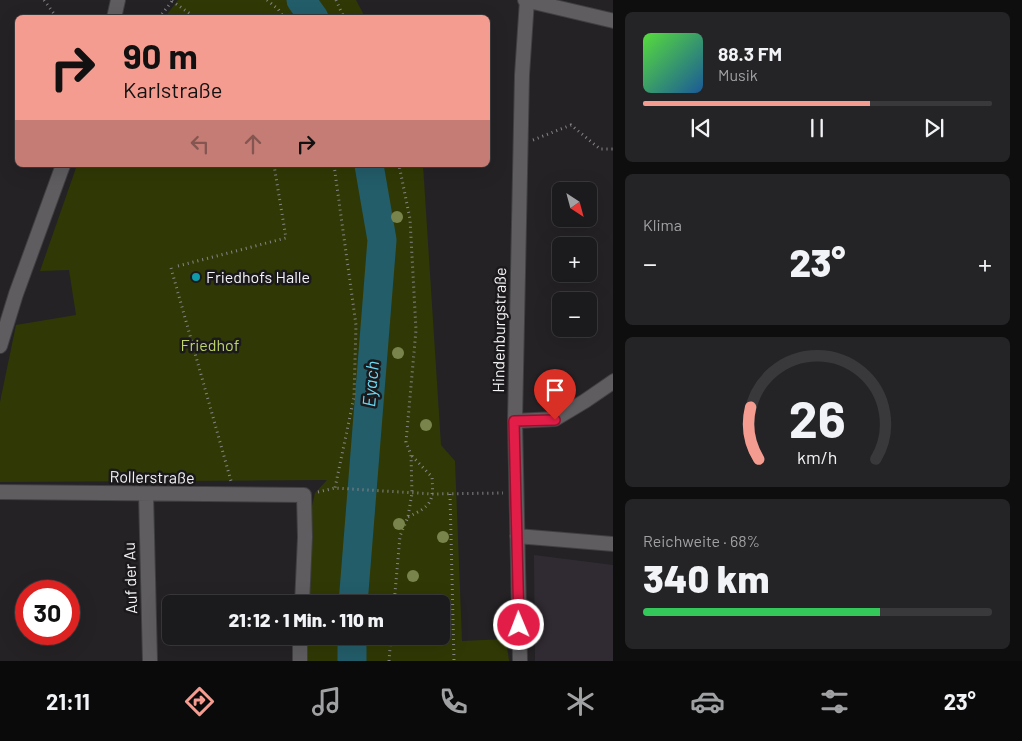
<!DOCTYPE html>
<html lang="de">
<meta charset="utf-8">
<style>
:root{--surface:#1b1a1c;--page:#242325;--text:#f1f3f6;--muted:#a0a1a3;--line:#39383b;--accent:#f59c91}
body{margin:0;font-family:Barlow,sans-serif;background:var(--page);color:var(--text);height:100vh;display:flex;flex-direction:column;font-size:19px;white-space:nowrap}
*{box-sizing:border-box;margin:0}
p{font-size:16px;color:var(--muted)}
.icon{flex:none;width:28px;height:28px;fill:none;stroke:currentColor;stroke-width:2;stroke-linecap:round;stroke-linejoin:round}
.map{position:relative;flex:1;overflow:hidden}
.drawer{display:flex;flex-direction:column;gap:12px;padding:12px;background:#0f0e0f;width:409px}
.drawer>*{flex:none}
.guide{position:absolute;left:15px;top:15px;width:475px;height:152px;border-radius:8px;box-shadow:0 5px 20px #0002,0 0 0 1px var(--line);background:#f59c91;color:#111;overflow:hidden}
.needle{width:32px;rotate:144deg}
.fabs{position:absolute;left:552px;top:182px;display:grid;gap:10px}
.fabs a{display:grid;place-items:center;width:45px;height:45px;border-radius:8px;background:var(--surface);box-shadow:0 5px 20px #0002,0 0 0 1px var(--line);font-size:25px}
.speed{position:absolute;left:15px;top:580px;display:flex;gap:10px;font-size:25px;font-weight:700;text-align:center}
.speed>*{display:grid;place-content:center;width:65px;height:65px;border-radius:50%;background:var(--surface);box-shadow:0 5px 20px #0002,0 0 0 1px var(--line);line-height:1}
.speed .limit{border:8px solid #d22;background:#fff;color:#111}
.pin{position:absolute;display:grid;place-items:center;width:42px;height:42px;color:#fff;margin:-51px -21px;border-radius:50% 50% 50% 0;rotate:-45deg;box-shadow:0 0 5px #0007}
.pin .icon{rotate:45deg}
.me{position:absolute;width:55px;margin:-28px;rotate:359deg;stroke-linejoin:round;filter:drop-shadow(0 0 4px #0008)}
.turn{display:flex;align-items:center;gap:18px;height:105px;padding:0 25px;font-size:22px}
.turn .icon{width:65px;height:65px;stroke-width:2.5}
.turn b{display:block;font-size:35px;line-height:42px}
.lanes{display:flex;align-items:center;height:48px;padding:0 25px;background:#0003;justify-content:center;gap:25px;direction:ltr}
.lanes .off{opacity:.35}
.big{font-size:38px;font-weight:800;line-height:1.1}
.drawer .widget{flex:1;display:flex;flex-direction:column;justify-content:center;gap:8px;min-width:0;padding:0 18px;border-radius:8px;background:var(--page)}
.drawer .dial{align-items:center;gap:0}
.dial svg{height:130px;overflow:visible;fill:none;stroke:var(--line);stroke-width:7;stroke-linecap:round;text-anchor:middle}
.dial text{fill:var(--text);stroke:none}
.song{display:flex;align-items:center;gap:15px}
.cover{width:60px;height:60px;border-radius:8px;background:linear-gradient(135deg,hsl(110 70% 55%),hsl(210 70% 35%))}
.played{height:5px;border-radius:2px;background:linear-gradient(90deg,var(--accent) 65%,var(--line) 65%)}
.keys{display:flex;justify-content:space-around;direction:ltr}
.heat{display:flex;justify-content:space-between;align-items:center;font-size:28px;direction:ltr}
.charge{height:8px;border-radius:4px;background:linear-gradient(90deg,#34c759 68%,var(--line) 0)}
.trip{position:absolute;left:162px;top:595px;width:288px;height:50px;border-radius:8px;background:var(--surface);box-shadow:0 5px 20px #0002,0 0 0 1px var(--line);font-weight:800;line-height:50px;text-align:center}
.tabs{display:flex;height:80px;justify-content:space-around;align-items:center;background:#0b0a0b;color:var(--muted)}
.tabs .icon{width:35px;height:35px}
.tabs .current{color:var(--accent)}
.tabs b{font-size:22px;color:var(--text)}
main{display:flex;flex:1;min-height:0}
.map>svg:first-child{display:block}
</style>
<main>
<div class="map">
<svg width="614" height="661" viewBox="0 0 614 661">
<rect width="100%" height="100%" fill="#242225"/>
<path fill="#302b32" d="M534 555 613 565V661H535Z"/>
<path fill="#303905" d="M178 0H356L365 17H165Z
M77 165H423L441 445 455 461 462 641 506 639 509 661H300V636H441V604H302L305 537 315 493 327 480 0 482V402L16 325 76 315 69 270 40 271Z"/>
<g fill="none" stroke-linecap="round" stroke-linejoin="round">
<path stroke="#235d6a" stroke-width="29" d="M301 0 314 18
M353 604 382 240 369 165
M352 636V661"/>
<g stroke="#403f41" stroke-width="16">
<path id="minor" d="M525 0 614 21
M114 18 118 0
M0 346 16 294 63 165
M515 421 555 419 585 401 614 381
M0 492 304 495 305 537 302 604
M146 494 150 661
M517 536 614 544
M300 661V636
M520 661 515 421 522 75 527 0"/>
</g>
<path stroke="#878588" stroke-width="3" stroke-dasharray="1 4" stroke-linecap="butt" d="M44 0 57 18
M267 0 278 9 284 18
M336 0 344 18
M172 1 196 18
M159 18 172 1
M533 140 571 125 600 149H614
M334 165 356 325 354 397 335 488
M178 266 286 238 274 165
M171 268 231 481
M318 492 335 488 433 494 503 493
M450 494 454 661
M408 517C431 506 434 502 432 477L412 456
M394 604 400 536 408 517 412 493 411 455 406 442 416 330 410 219 399 165
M389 661 391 636"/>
<use href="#minor" stroke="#5f5d60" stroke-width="14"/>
</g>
<g fill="#78844b">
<circle cx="397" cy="217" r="6"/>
<circle cx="398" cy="353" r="6"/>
<circle cx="426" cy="425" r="6"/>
<circle cx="399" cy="524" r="6"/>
<circle cx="443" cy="537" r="6"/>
<circle cx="413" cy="576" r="6"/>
</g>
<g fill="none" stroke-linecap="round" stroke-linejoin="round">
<g stroke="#92132f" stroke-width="12">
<path id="route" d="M519 625 514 421 555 420"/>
</g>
<use href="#route" stroke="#e11d48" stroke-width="9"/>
</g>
<circle fill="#0f9aa8" stroke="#1b191b" stroke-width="2" cx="196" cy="277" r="5"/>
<g text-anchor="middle" stroke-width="5" stroke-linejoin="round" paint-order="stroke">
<g font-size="16" fill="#f5f4f6" stroke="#1b191b" text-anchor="start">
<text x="206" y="283">Friedhofs Halle</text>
</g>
<g font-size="16" fill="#f5f4f6" stroke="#1b191b">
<text transform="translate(499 330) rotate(-89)" y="6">Hindenburgstraße</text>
<text transform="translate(152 477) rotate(1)" y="6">Rollerstraße</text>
<text transform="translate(130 578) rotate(-92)" y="6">Auf der Au</text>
</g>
<g font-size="16" fill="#bdd46a" stroke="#1b191b">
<text x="210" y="351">Friedhof</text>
</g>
<g font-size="18" font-style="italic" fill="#6bdaf5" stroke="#1b191b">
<text transform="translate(371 384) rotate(-85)" y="6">Eyach</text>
</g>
</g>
</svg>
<div class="fabs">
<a><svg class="needle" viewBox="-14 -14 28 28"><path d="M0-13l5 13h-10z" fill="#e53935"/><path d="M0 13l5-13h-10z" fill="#a0a1a3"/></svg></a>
<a>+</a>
<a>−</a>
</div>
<div class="speed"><div class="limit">30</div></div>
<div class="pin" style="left:555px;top:420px;background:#d93025"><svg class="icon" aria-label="arrive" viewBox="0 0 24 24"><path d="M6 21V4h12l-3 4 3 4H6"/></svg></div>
<svg class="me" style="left:519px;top:625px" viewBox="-20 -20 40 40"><circle r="17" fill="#e11d48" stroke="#fff" stroke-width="3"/><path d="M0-11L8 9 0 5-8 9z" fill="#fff"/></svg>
<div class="trip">21:12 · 1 Min. · 110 m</div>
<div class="guide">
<div class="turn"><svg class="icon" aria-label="right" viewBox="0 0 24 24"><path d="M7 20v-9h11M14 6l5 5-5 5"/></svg><div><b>90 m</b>Karlstraße</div></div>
<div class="lanes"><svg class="icon off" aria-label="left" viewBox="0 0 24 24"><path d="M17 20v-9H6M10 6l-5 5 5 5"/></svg><svg class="icon off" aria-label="ahead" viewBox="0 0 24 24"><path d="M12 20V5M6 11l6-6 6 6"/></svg><svg class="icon" aria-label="right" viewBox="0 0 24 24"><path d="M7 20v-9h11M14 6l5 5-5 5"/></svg></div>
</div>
</div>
<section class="drawer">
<div class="widget">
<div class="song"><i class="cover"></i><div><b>88.3 FM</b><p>Musik</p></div></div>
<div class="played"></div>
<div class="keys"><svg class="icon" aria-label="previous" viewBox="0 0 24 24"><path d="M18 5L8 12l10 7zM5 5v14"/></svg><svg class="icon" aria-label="pause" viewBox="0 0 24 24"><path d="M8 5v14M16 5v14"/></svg><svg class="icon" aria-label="next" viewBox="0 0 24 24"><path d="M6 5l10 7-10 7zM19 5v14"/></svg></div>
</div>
<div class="widget"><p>Klima</p>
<div class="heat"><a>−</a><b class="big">23°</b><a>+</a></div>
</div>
<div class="widget dial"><svg viewBox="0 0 100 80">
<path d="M14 69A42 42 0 1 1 86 69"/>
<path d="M14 69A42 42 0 0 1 9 37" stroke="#f59c91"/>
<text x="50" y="56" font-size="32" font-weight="700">26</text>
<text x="50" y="72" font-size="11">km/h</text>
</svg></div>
<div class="widget"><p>Reichweite · 68%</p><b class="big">340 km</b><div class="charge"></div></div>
</section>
</main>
<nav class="tabs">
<b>21:11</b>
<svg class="icon current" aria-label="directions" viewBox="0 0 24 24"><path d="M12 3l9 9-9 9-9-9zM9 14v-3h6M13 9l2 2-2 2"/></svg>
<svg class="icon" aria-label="music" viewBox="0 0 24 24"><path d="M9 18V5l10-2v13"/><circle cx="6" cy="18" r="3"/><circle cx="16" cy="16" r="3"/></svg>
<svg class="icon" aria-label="phone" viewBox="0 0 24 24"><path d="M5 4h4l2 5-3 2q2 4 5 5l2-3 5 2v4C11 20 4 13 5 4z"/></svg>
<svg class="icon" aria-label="climate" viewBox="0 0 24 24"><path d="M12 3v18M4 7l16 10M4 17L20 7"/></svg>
<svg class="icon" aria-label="car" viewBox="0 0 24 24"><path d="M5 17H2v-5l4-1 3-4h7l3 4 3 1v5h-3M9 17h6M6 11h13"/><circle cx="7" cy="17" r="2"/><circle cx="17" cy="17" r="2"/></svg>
<svg class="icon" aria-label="filters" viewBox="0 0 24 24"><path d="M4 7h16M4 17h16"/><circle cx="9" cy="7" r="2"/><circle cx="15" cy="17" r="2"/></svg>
<b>23°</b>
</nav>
